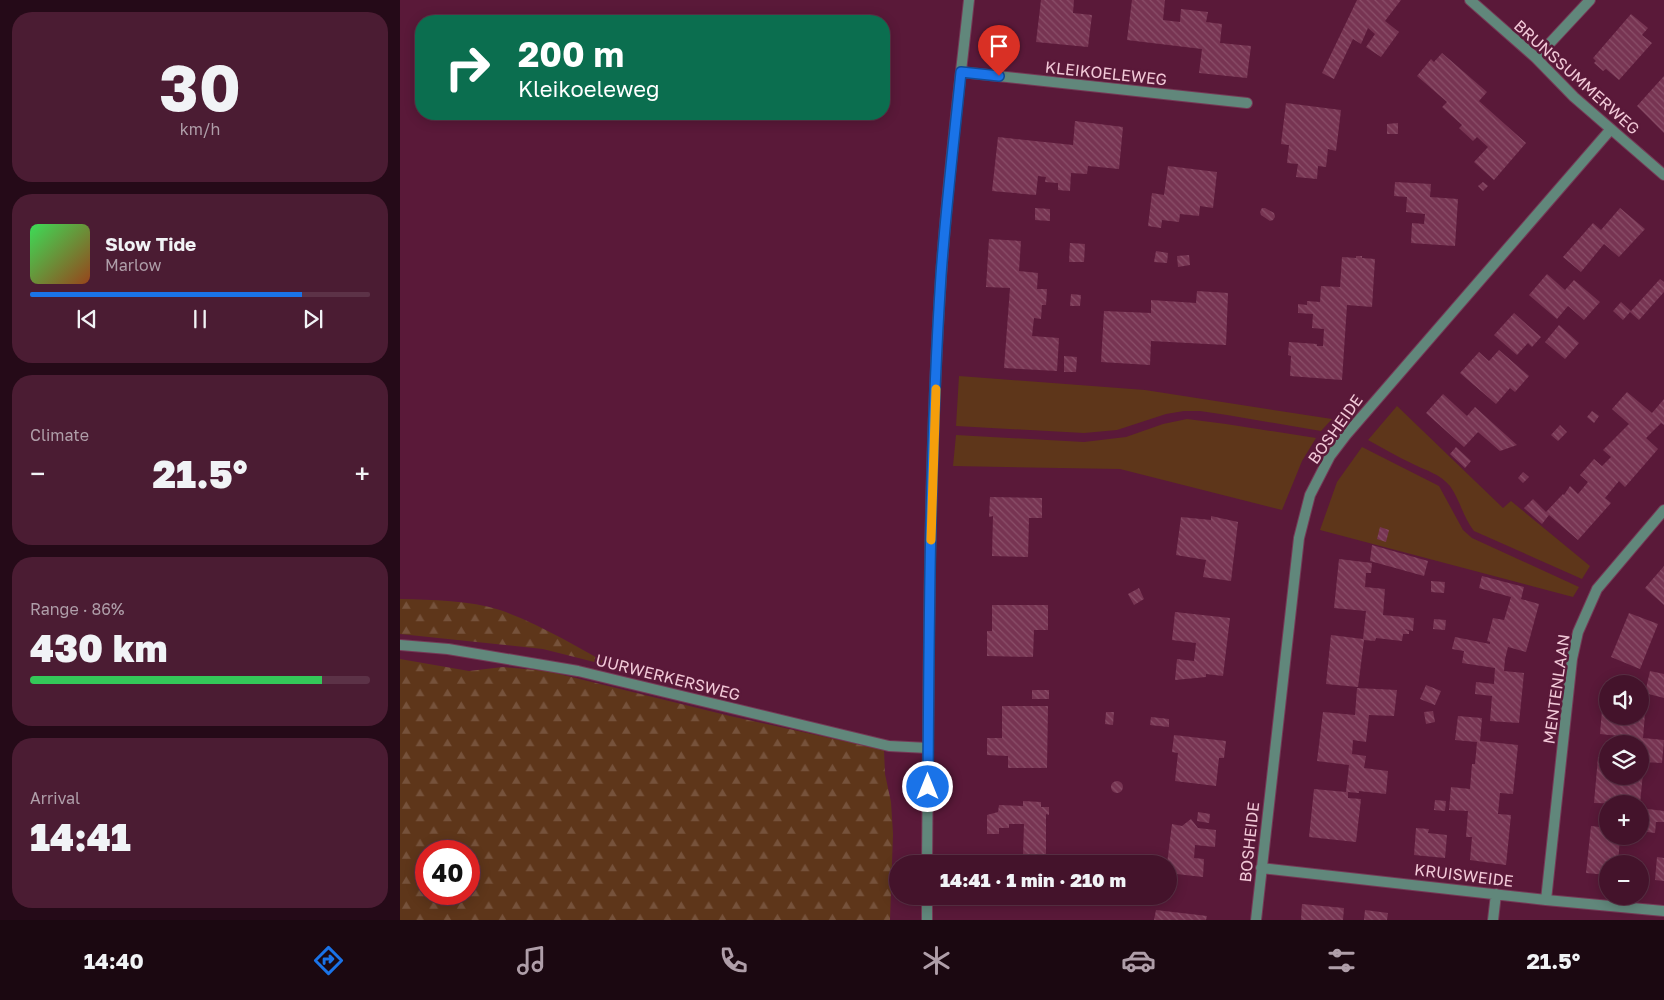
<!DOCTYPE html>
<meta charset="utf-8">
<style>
:root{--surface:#44132b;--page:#4b1c33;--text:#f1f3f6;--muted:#af9ea9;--line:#5c3247;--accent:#1a73e8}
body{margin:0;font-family:"Golos Text",sans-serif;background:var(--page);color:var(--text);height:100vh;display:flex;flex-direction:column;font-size:19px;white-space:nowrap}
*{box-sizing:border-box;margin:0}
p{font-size:16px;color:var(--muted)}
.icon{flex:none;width:28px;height:28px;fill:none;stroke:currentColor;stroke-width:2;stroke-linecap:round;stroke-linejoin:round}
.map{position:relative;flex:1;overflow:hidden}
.side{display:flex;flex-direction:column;gap:12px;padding:12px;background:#250a18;width:400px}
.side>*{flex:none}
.top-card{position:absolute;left:15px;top:15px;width:475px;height:105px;border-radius:20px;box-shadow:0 2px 12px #0003,0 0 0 1px var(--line);background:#0b6e4f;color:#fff;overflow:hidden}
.fabs{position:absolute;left:1199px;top:675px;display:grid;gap:10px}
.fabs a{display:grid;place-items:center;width:50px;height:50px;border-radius:50%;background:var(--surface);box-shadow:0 2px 12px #0003,0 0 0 1px var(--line);font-size:25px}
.speed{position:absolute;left:15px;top:840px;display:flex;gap:10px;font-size:25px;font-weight:700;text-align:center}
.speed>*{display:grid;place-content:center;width:65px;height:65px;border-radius:50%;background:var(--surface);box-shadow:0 2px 12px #0003,0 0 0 1px var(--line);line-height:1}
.speed .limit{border:8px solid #d22;background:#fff;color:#111}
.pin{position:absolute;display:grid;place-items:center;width:42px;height:42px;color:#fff;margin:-51px -21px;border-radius:50% 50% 50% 0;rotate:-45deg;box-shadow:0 0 5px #0007}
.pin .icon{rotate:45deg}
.me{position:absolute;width:55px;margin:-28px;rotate:0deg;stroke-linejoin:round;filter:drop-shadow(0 0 4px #0008)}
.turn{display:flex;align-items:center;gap:18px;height:105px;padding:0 20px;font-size:22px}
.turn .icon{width:65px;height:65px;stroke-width:2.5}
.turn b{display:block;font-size:35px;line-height:42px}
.big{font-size:38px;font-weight:800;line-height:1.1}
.side .tile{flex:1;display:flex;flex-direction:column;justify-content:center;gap:8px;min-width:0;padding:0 18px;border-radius:20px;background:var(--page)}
.side .dial{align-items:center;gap:0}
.dial b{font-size:65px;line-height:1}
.song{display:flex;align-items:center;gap:15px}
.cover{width:60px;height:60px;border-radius:8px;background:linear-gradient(135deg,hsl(130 70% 55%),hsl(20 70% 35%))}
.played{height:5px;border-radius:2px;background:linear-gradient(90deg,var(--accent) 80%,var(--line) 80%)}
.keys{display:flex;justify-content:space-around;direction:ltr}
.heat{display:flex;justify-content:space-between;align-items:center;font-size:28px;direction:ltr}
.charge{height:8px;border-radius:4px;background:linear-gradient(90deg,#34c759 86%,var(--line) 0)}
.trip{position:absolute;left:489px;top:855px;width:288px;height:50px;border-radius:25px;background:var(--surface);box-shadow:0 2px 12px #0003,0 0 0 1px var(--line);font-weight:800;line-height:50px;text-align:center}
.dock{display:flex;height:80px;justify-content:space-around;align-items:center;background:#1b0811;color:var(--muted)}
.dock .icon{width:35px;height:35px}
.dock .on{color:var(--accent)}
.dock b{font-size:22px;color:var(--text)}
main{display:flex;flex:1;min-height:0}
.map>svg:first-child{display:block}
</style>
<main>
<section class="side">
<div class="tile dial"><b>30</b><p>km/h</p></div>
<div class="tile">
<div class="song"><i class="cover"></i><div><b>Slow Tide</b><p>Marlow</p></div></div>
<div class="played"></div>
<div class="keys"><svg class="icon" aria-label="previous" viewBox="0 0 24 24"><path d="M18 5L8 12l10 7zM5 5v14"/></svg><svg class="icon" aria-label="pause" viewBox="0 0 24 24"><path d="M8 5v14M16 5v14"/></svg><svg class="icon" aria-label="next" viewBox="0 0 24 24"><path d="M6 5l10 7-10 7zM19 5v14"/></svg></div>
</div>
<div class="tile"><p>Climate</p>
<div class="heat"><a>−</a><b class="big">21.5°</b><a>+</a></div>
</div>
<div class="tile"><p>Range · 86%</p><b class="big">430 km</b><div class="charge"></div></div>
<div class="tile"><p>Arrival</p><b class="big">14:41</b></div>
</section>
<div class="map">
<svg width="1264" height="920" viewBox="0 0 1264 920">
<defs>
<pattern id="forest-firs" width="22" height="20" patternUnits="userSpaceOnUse" patternTransform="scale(1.25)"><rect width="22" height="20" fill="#5e361a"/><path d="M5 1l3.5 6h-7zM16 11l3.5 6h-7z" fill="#76523b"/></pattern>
<pattern id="building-back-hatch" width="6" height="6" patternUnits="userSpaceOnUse" patternTransform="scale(1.25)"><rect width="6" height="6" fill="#773452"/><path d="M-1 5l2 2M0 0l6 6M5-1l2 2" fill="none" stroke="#8b506a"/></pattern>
</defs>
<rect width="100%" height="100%" fill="#5a1939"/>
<path fill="#5e361a" d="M559 376 745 390 932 419 921 431 827 415 800 411H784L766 414 717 430 684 433 556 426Z
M997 406 1103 508 1111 501 1190 566 1182 579 1074 531C1063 517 1060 500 1050 486 1040 474 1027 471 1013 464 998 457 983 448 968 440Z
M787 419 826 424 916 438 902 461 882 510 720 469 553 466 556 435 684 442 726 437 763 424Z
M962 447 1039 486 1063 530 1072 538 1179 587 1173 597 920 530 937 482Z"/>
<path fill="url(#forest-firs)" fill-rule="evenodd" d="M0 599C33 600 69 600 100 610 140 624 177 647 214 667L143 649 0 634Z
M0 659 69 671 103 667 147 671 330 716 484 750 485 774 491 802 493 834 490 920H0ZM26 851H69V894H26Z"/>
<path fill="url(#building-back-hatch)" d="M641 0H674L673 13 692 15 688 47 636 42Z
M732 0H765L763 20 780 22 781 9 808 12 806 22 822 24 820 43 851 46 847 78 799 73 802 49 727 40Z
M957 0H1001L985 21 999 32 981 57 966 47 975 34 968 28 961 44 953 39 934 79 922 73Z
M1231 14 1248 28 1242 35 1252 43 1219 80 1206 69 1203 71 1194 63 1196 61 1193 58Z
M1042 53 1087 92 1079 101 1126 143 1094 180 1074 162 1088 147 1077 137 1073 141 1059 128 1062 125 1042 107 1047 102 1017 76 1031 59 1034 62Z
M1264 76V133L1237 106Z
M886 103 941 110 936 151 928 149 926 167 918 166 917 179 896 177 898 164 887 163 889 145 881 144Z
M675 121 723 127 719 169 688 166 687 174 671 173 670 191 658 190V183L645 182 646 177 638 176 636 195 592 191 598 137 673 145Z
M998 123V134H987V124Z
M768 166 817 172 813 208 800 206 799 216 780 214 779 222 762 220 761 228 748 226 752 193 764 195Z
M995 182 1031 184 1030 197 1058 199 1055 246 1011 243 1012 223 1024 224 1025 214 1006 212 1007 197 994 196Z
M1083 182 1088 186 1083 191 1078 186Z
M635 208 650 209V221L635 220Z
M862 208H865L874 213 875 217 873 220 870 221 861 215 860 212Z
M1220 208 1245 229 1219 257 1204 244 1181 272 1163 257 1193 223 1201 230Z
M589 239 621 241 619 271 638 273 637 289H647L646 305H642L641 319 634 318 632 336 659 338 657 371 604 368 610 288 586 287Z
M670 243 685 244 684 262H669Z
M756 251 768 253 767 263 754 262Z
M789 255 790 265 778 267 777 256Z
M956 256H962V258L975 259 972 307 947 305 942 380 890 376 891 356 888 355 889 342 917 344V346H923L924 329 912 328 913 314 898 313V304L907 305V301L920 302 921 286 940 287 942 257 956 258Z
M1147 274 1165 290 1174 280 1200 302 1184 320 1168 306 1157 319 1129 295Z
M1260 279 1264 282V292L1239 320 1230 312 1223 320 1213 311 1221 302 1231 311Z
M797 291 828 293 826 345 751 341 750 365 701 362 704 311 751 313V300L796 303Z
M671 294 681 295 680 306H670Z
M1114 313 1141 337 1132 347 1128 343 1117 355 1094 335Z
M1159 325 1179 343 1165 359 1145 342Z
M1099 350 1129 376 1115 392 1110 388 1096 404 1060 373 1079 352 1089 361Z
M664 356 677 357 676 372H664Z
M1227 392 1252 413 1264 399V425L1261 423 1246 438 1258 449 1225 487 1219 481 1205 498 1211 503 1178 540 1149 515 1142 524 1124 508 1133 499 1146 512 1163 494 1164 495 1170 486 1178 494 1188 482 1180 475 1194 459 1202 466 1211 457 1203 450 1229 424 1212 409Z
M1043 394 1067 416 1075 407 1117 445 1100 451 1078 432 1064 447 1026 413Z
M1192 411 1199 416 1194 423 1187 417Z
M1160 425 1167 432 1158 441 1151 435Z
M1056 447 1071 461 1065 468 1050 454Z
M1123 472 1129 477 1123 483 1118 478Z
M590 497 642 498V518H629L628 557 592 556 593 516 589 517Z
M811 516 838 522 831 581 803 577 806 560 776 555 781 517 811 520Z
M980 527 989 530 986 542 977 539Z
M972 545 1028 561 1024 576 970 561Z
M939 559 972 563 971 573H966L965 587 985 589 983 615 1014 618 1013 631 1004 629 1009 631V634H1003L1002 641 976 638 975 641 964 640 958 687 926 684 931 635 963 639 966 611 934 608Z
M1264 566V605L1245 588Z
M1082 576 1124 587 1121 599 1139 604 1126 652 1108 647 1105 659 1104 671 1124 673 1119 723 1090 721 1092 696 1075 694 1076 682 1094 684 1095 668 1062 663 1064 651 1052 649 1055 637 1090 644V642L1087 641 1093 618 1104 620 1111 597 1079 588Z
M1031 581 1045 582 1044 593 1031 592Z
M739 588 744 599 734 605 728 594Z
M592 605H648V630H634L633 657 587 656V631H592Z
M775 612 830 618 823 676 806 674V677L775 680 777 659 794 661 796 643 772 640Z
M1229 613 1258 624 1240 669 1211 657Z
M1034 619 1046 620 1045 630 1033 629Z
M1250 671 1264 674V698L1245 693Z
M1026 685 1041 691 1035 705 1020 699Z
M1204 687H1208V716H1240V713L1245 714 1243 738 1264 740 1262 763 1244 762 1240 804 1194 803 1198 757H1208V776H1240V744H1228L1229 737 1200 734Z
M957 688 997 690 994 716 969 715 966 742 953 740 952 754 966 756 964 768 988 771 986 794 959 791V793L948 792V798L961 799 956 842 909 837 914 789 946 792 949 765 917 761 923 712 955 715Z
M632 690H649V699H632Z
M602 706H648L647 768H608V756L587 755V738H602Z
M1033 711 1035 722 1026 724 1024 712Z
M706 712H714L713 725 705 724Z
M1058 716 1082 718 1080 741 1118 745 1113 794 1100 793 1098 814 1111 815 1106 865 1070 860 1072 837H1066L1068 811 1049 810 1051 787 1070 789 1072 764H1075L1077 742 1055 740Z
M751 717 769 719V727L750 725Z
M774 735 826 741 824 758H819L816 786 775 781 778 753 772 752Z
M711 787a6 6 0 1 1 12 0a6 6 0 1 1-12 0Z
M1035 800 1046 801 1045 811 1034 810Z
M623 801 641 802V807H649V815L646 814V856H623L624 824H609V828H599V834H587V815L598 812 599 805 623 806Z
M1240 808 1264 811V822H1256L1255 833 1240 831Z
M798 812 810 814 809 823 797 821Z
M791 819 798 828 816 830 815 847 795 845 794 858 804 859 803 877 768 873 767 864 772 824 782 826Z
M1191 826 1208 828V836H1220L1218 864H1208V875L1186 873Z
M1016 828 1029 829 1028 833 1047 835 1045 858 1014 855Z
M1257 857 1264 858V881L1255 880Z
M694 896H706V904L694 903Z
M902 904 944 908 943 920H901Z
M756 910 807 916 806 920H754Z
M965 910 988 913 987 920H964Z"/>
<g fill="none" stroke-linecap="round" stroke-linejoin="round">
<g stroke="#753956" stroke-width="12">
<path id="minor" d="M1070 0 1136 58 1174 97 1264 175
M1136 58 1190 0
M561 72 847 103
M0 645 48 649 178 671 489 746 528 748
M861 868 1146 900 1264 911
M1146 900 1172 659 1178 632 1197 589 1264 510
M856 920 899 538 910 495 930 456 946 435 1211 129
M1093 920 1096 894"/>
</g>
<g stroke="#753956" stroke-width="12">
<path id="tertiary" d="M527 864C529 668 528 472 541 277 547 184 559 92 569 0
M527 920V896"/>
</g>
<use href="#minor" stroke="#61877b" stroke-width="10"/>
<use href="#tertiary" stroke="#61877b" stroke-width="10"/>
</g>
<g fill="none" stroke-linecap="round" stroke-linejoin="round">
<g stroke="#114b97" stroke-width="12">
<path id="route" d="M528 787C529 616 530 445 541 275 546 207 554 140 561 72L599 76"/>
</g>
<use href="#route" stroke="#1a73e8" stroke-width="9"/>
<path stroke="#f59e0b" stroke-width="9" d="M531 540 536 389"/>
</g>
<g text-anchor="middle" stroke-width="5" stroke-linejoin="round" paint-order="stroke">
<g font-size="16" fill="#f2c9d8" stroke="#5a1939">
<text transform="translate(706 73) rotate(6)" y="6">KLEIKOELEWEG</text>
<text transform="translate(1177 77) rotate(42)" y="6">BRUNSSUMMERWEG</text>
<text transform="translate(935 429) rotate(-54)" y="6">BOSHEIDE</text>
<text transform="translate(268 677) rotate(14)" y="6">UURWERKERSWEG</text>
<text transform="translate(1156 689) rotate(-82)" y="6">MENTENLAAN</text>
<text transform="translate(849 842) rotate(-84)" y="6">BOSHEIDE</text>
<text transform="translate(1064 875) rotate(7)" y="6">KRUISWEIDE</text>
</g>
</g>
</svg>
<div class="fabs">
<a><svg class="icon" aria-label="sound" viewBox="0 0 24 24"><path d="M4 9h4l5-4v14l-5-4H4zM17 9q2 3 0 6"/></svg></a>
<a><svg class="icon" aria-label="layers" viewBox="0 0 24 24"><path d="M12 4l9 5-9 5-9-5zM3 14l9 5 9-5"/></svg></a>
<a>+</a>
<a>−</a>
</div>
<div class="speed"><div class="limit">40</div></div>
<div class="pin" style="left:599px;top:76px;background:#d93025"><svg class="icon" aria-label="arrive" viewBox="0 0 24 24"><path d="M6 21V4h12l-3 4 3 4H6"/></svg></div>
<svg class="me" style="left:528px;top:787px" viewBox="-20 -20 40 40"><circle r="17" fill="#1a73e8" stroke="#fff" stroke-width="3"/><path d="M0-11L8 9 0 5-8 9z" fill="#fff"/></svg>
<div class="trip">14:41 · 1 min · 210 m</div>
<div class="top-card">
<div class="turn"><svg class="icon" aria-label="right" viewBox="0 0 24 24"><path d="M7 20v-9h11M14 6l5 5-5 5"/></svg><div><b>200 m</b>Kleikoeleweg</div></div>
</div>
</div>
</main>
<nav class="dock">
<b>14:40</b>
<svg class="icon on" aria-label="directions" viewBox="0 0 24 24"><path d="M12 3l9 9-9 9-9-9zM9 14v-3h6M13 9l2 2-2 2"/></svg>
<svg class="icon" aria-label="music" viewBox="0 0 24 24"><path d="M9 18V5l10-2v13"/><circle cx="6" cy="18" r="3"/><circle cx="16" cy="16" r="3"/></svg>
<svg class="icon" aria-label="phone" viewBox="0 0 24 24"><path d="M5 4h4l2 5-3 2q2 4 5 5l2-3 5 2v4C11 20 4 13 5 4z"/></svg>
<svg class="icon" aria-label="climate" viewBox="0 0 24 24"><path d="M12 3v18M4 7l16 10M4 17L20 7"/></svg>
<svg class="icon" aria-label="car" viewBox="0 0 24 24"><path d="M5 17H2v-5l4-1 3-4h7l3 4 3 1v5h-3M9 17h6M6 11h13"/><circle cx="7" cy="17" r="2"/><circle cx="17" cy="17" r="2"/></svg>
<svg class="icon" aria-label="filters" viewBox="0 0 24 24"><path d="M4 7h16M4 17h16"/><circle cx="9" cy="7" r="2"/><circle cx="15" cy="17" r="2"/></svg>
<b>21.5°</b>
</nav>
